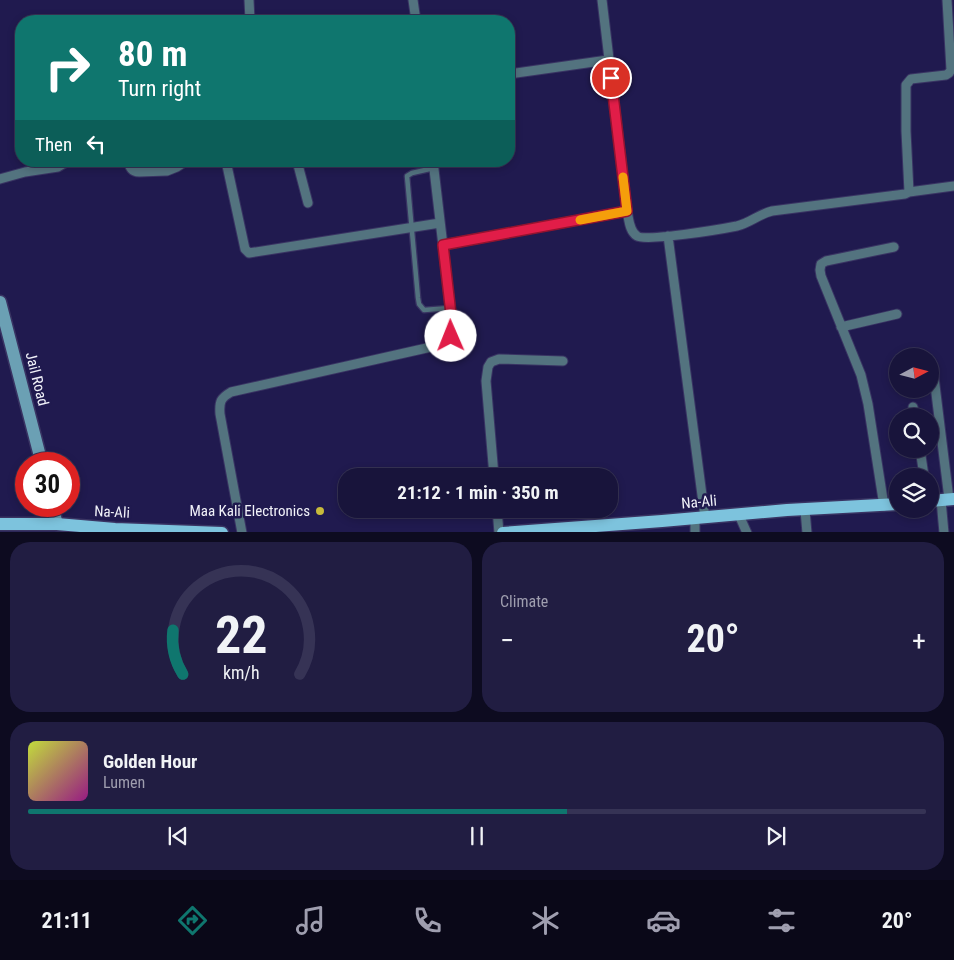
<!DOCTYPE html>
<meta charset="utf-8">
<style>
:root{--surface:#18143b;--page:#211d42;--text:#f1f3f6;--muted:#9f9eaf;--line:#363355;--accent:#0f766e}
body{margin:0;font-family:"Roboto Condensed",sans-serif;background:var(--page);color:var(--text);height:100vh;display:flex;flex-direction:column;font-size:19px;white-space:nowrap}
*{box-sizing:border-box;margin:0}
p{font-size:16px;color:var(--muted)}
.icon{flex:none;width:28px;height:28px;fill:none;stroke:currentColor;stroke-width:2;stroke-linecap:round;stroke-linejoin:round}
.map{position:relative;height:532px;overflow:hidden}
.side{display:flex;flex-direction:column;gap:10px;padding:10px;background:#0d0b20;flex:1}
.side>*{flex:none}
.top-card{position:absolute;left:15px;top:15px;width:500px;height:152px;border-radius:20px;box-shadow:0 2px 8px #0003,0 0 0 1px var(--line);background:#0f766e;color:#fff;overflow:hidden}
.needle{width:32px;rotate:83deg}
.tools{position:absolute;left:889px;top:348px;display:grid;gap:10px}
.tools a{display:grid;place-items:center;width:50px;height:50px;border-radius:50%;background:var(--surface);box-shadow:0 2px 8px #0003,0 0 0 1px var(--line);font-size:25px}
.speed{position:absolute;left:15px;top:452px;display:flex;gap:10px;font-size:25px;font-weight:700;text-align:center}
.speed>*{display:grid;place-content:center;width:65px;height:65px;border-radius:50%;background:var(--surface);box-shadow:0 2px 8px #0003,0 0 0 1px var(--line);line-height:1}
.speed .limit{border:8px solid #d22;background:#fff;color:#111}
.pin{position:absolute;display:grid;place-items:center;width:42px;height:42px;color:#fff;margin:-21px;border:2px solid #fff;border-radius:50%;box-shadow:0 1px 5px #0007}
.me{position:absolute;width:55px;margin:-28px;rotate:359deg;stroke-linejoin:round;filter:drop-shadow(0 0 4px #0008)}
.turn{display:flex;align-items:center;gap:18px;height:105px;padding:0 20px;font-size:22px}
.turn .icon{width:65px;height:65px;stroke-width:2.5}
.turn b{display:block;font-size:35px;line-height:42px}
.then{display:flex;align-items:center;height:48px;padding:0 20px;background:#0003;gap:10px;font-size:19px}
.big{font-size:38px;font-weight:700;line-height:1.1}
.side .card{flex:1;display:flex;flex-direction:column;justify-content:center;gap:8px;min-width:0;padding:0 18px;border-radius:20px;background:var(--page)}
.side .dial{align-items:center;gap:0}
.dial svg{height:130px;overflow:visible;fill:none;stroke:var(--line);stroke-width:7;stroke-linecap:round;text-anchor:middle}
.dial text{fill:var(--text);stroke:none}
.song{display:flex;align-items:center;gap:15px}
.cover{width:60px;height:60px;border-radius:8px;background:linear-gradient(135deg,hsl(70 70% 55%),hsl(310 70% 35%))}
.played{height:5px;border-radius:2px;background:linear-gradient(90deg,var(--accent) 60%,var(--line) 60%)}
.keys{display:flex;justify-content:space-around;direction:ltr}
.heat{display:flex;justify-content:space-between;align-items:center;font-size:28px;direction:ltr}
.side .tiles{flex:1;display:grid;gap:10px;grid-template-columns:1fr 1fr}
.card:last-child{grid-column:span 2}
.trip{position:absolute;left:338px;top:468px;width:280px;height:50px;border-radius:20px;background:var(--surface);box-shadow:0 2px 8px #0003,0 0 0 1px var(--line);font-weight:700;line-height:50px;text-align:center}
.menu{display:flex;height:80px;justify-content:space-around;align-items:center;background:#0a0818;color:var(--muted)}
.menu .icon{width:35px;height:35px}
.menu .selected{color:var(--accent)}
.menu b{font-size:22px;color:var(--text)}
.map>svg:first-child{display:block}
</style>
<div class="map">
<svg width="954" height="533" viewBox="0 0 954 533">
<rect width="100%" height="100%" fill="#201a4f"/>
<g fill="none" stroke-linecap="round" stroke-linejoin="round">
<g stroke="#393463" stroke-width="7">
<path id="service" d="M434 168 412 173 407 176 418 298 419 304 424 310 450 308"/>
</g>
<g stroke="#393463" stroke-width="11">
<path id="minor" d="M249 0 250 21
M413 0 416 21
M602 0 627 211C629 219 629 231 637 236 645 242 722 229 737 226 750 223 759 214 772 211L905 194 909 192 954 186
M509 74 608 60
M128 161C130 168 132 172 139 172L167 171 177 167 186 161
M226 161 245 249 249 253 440 223
M297 161 308 203
M0 179 25 172 58 167 68 161
M909 192 906 131V85L911 79 946 75 949 73 951 70 947 0
M668 236 705 518
M443 245 627 211
M841 327 897 314
M933 369 949 499
M913 407 915 416
M920 449 924 476
M494 476 486 381 488 367 491 362 499 359 563 361
M941 500 944 533
M884 506 868 404 861 375 821 276 820 270 821 264 826 261 894 247
M497 509 499 533
M805 510 807 533
M739 515 747 533
M695 519V533
M242 533 220 414C219 401 221 398 231 392L440 345C455 339 452 327 451 314L433 161"/>
</g>
<g stroke="#393463" stroke-width="15">
<path id="secondary" d="M0 302 42 464
M52 506 57 524"/>
</g>
<g stroke="#393463" stroke-width="15">
<path id="primary" d="M930 501 954 499
M0 524H57L115 529 222 533
M503 533 662 521 787 510 898 504"/>
</g>
<use href="#service" stroke="#53737f" stroke-width="4.5"/>
<use href="#minor" stroke="#53737f" stroke-width="9"/>
<use href="#secondary" stroke="#6ba0b4" stroke-width="12"/>
<use href="#primary" stroke="#7dc3dd" stroke-width="12"/>
</g>
<g fill="none" stroke-linecap="round" stroke-linejoin="round">
<g stroke="#92132f" stroke-width="12">
<path id="route" d="M451 336 452 328 451 314 443 245 627 211 611 78"/>
</g>
<use href="#route" stroke="#e11d48" stroke-width="9"/>
<path stroke="#f59e0b" stroke-width="9" d="M580 220 627 211 623 177"/>
</g>
<circle fill="#c8bb3b" stroke="#201a4f" stroke-width="2" cx="320" cy="511" r="5"/>
<g text-anchor="middle" stroke-width="5" stroke-linejoin="round" paint-order="stroke">
<g font-size="15" fill="#f1f2f9" stroke="#201a4f">
<text transform="translate(37 379) rotate(76)" y="5">Jail Road</text>
<text transform="translate(699 502) rotate(-5)" y="5">Na-Ali</text>
<text transform="translate(112 512) rotate(3)" y="5">Na-Ali</text>
</g>
<g font-size="15" fill="#f1f2f9" stroke="#201a4f" text-anchor="end">
<text x="310" y="516">Maa Kali Electronics</text>
</g>
</g>
</svg>
<div class="tools">
<a><svg class="needle" viewBox="-14 -14 28 28"><path d="M0-13l5 13h-10z" fill="#e53935"/><path d="M0 13l5-13h-10z" fill="#9f9eaf"/></svg></a>
<a><svg class="icon" aria-label="search" viewBox="0 0 24 24"><circle cx="10" cy="10" r="6"/><path d="M15 15l6 6"/></svg></a>
<a><svg class="icon" aria-label="layers" viewBox="0 0 24 24"><path d="M12 4l9 5-9 5-9-5zM3 14l9 5 9-5"/></svg></a>
</div>
<div class="speed"><div class="limit">30</div></div>
<div class="pin" style="left:611px;top:78px;background:#d93025"><svg class="icon" aria-label="arrive" viewBox="0 0 24 24"><path d="M6 21V4h12l-3 4 3 4H6"/></svg></div>
<svg class="me" style="left:451px;top:336px" viewBox="-20 -20 40 40"><circle r="19" fill="#fff"/><path d="M0-13L10 11 0 6-10 11z" fill="#e11d48"/></svg>
<div class="trip">21:12 · 1 min · 350 m</div>
<div class="top-card">
<div class="turn"><svg class="icon" aria-label="right" viewBox="0 0 24 24"><path d="M7 20v-9h11M14 6l5 5-5 5"/></svg><div><b>80 m</b>Turn right</div></div>
<div class="then">Then<svg class="icon" aria-label="left" viewBox="0 0 24 24"><path d="M17 20v-9H6M10 6l-5 5 5 5"/></svg></div>
</div>
</div>
<section class="side">
<div class="tiles">
<div class="card dial"><svg viewBox="0 0 100 80">
<path d="M14 69A42 42 0 1 1 86 69"/>
<path d="M14 69A42 42 0 0 1 8 42" stroke="#0f766e"/>
<text x="50" y="56" font-size="32" font-weight="700">22</text>
<text x="50" y="72" font-size="11">km/h</text>
</svg></div>
<div class="card"><p>Climate</p>
<div class="heat"><a>−</a><b class="big">20°</b><a>+</a></div>
</div>
<div class="card">
<div class="song"><i class="cover"></i><div><b>Golden Hour</b><p>Lumen</p></div></div>
<div class="played"></div>
<div class="keys"><svg class="icon" aria-label="previous" viewBox="0 0 24 24"><path d="M18 5L8 12l10 7zM5 5v14"/></svg><svg class="icon" aria-label="pause" viewBox="0 0 24 24"><path d="M8 5v14M16 5v14"/></svg><svg class="icon" aria-label="next" viewBox="0 0 24 24"><path d="M6 5l10 7-10 7zM19 5v14"/></svg></div>
</div>
</div>
</section>
<nav class="menu">
<b>21:11</b>
<svg class="icon selected" aria-label="directions" viewBox="0 0 24 24"><path d="M12 3l9 9-9 9-9-9zM9 14v-3h6M13 9l2 2-2 2"/></svg>
<svg class="icon" aria-label="music" viewBox="0 0 24 24"><path d="M9 18V5l10-2v13"/><circle cx="6" cy="18" r="3"/><circle cx="16" cy="16" r="3"/></svg>
<svg class="icon" aria-label="phone" viewBox="0 0 24 24"><path d="M5 4h4l2 5-3 2q2 4 5 5l2-3 5 2v4C11 20 4 13 5 4z"/></svg>
<svg class="icon" aria-label="climate" viewBox="0 0 24 24"><path d="M12 3v18M4 7l16 10M4 17L20 7"/></svg>
<svg class="icon" aria-label="car" viewBox="0 0 24 24"><path d="M5 17H2v-5l4-1 3-4h7l3 4 3 1v5h-3M9 17h6M6 11h13"/><circle cx="7" cy="17" r="2"/><circle cx="17" cy="17" r="2"/></svg>
<svg class="icon" aria-label="filters" viewBox="0 0 24 24"><path d="M4 7h16M4 17h16"/><circle cx="9" cy="7" r="2"/><circle cx="15" cy="17" r="2"/></svg>
<b>20°</b>
</nav>
